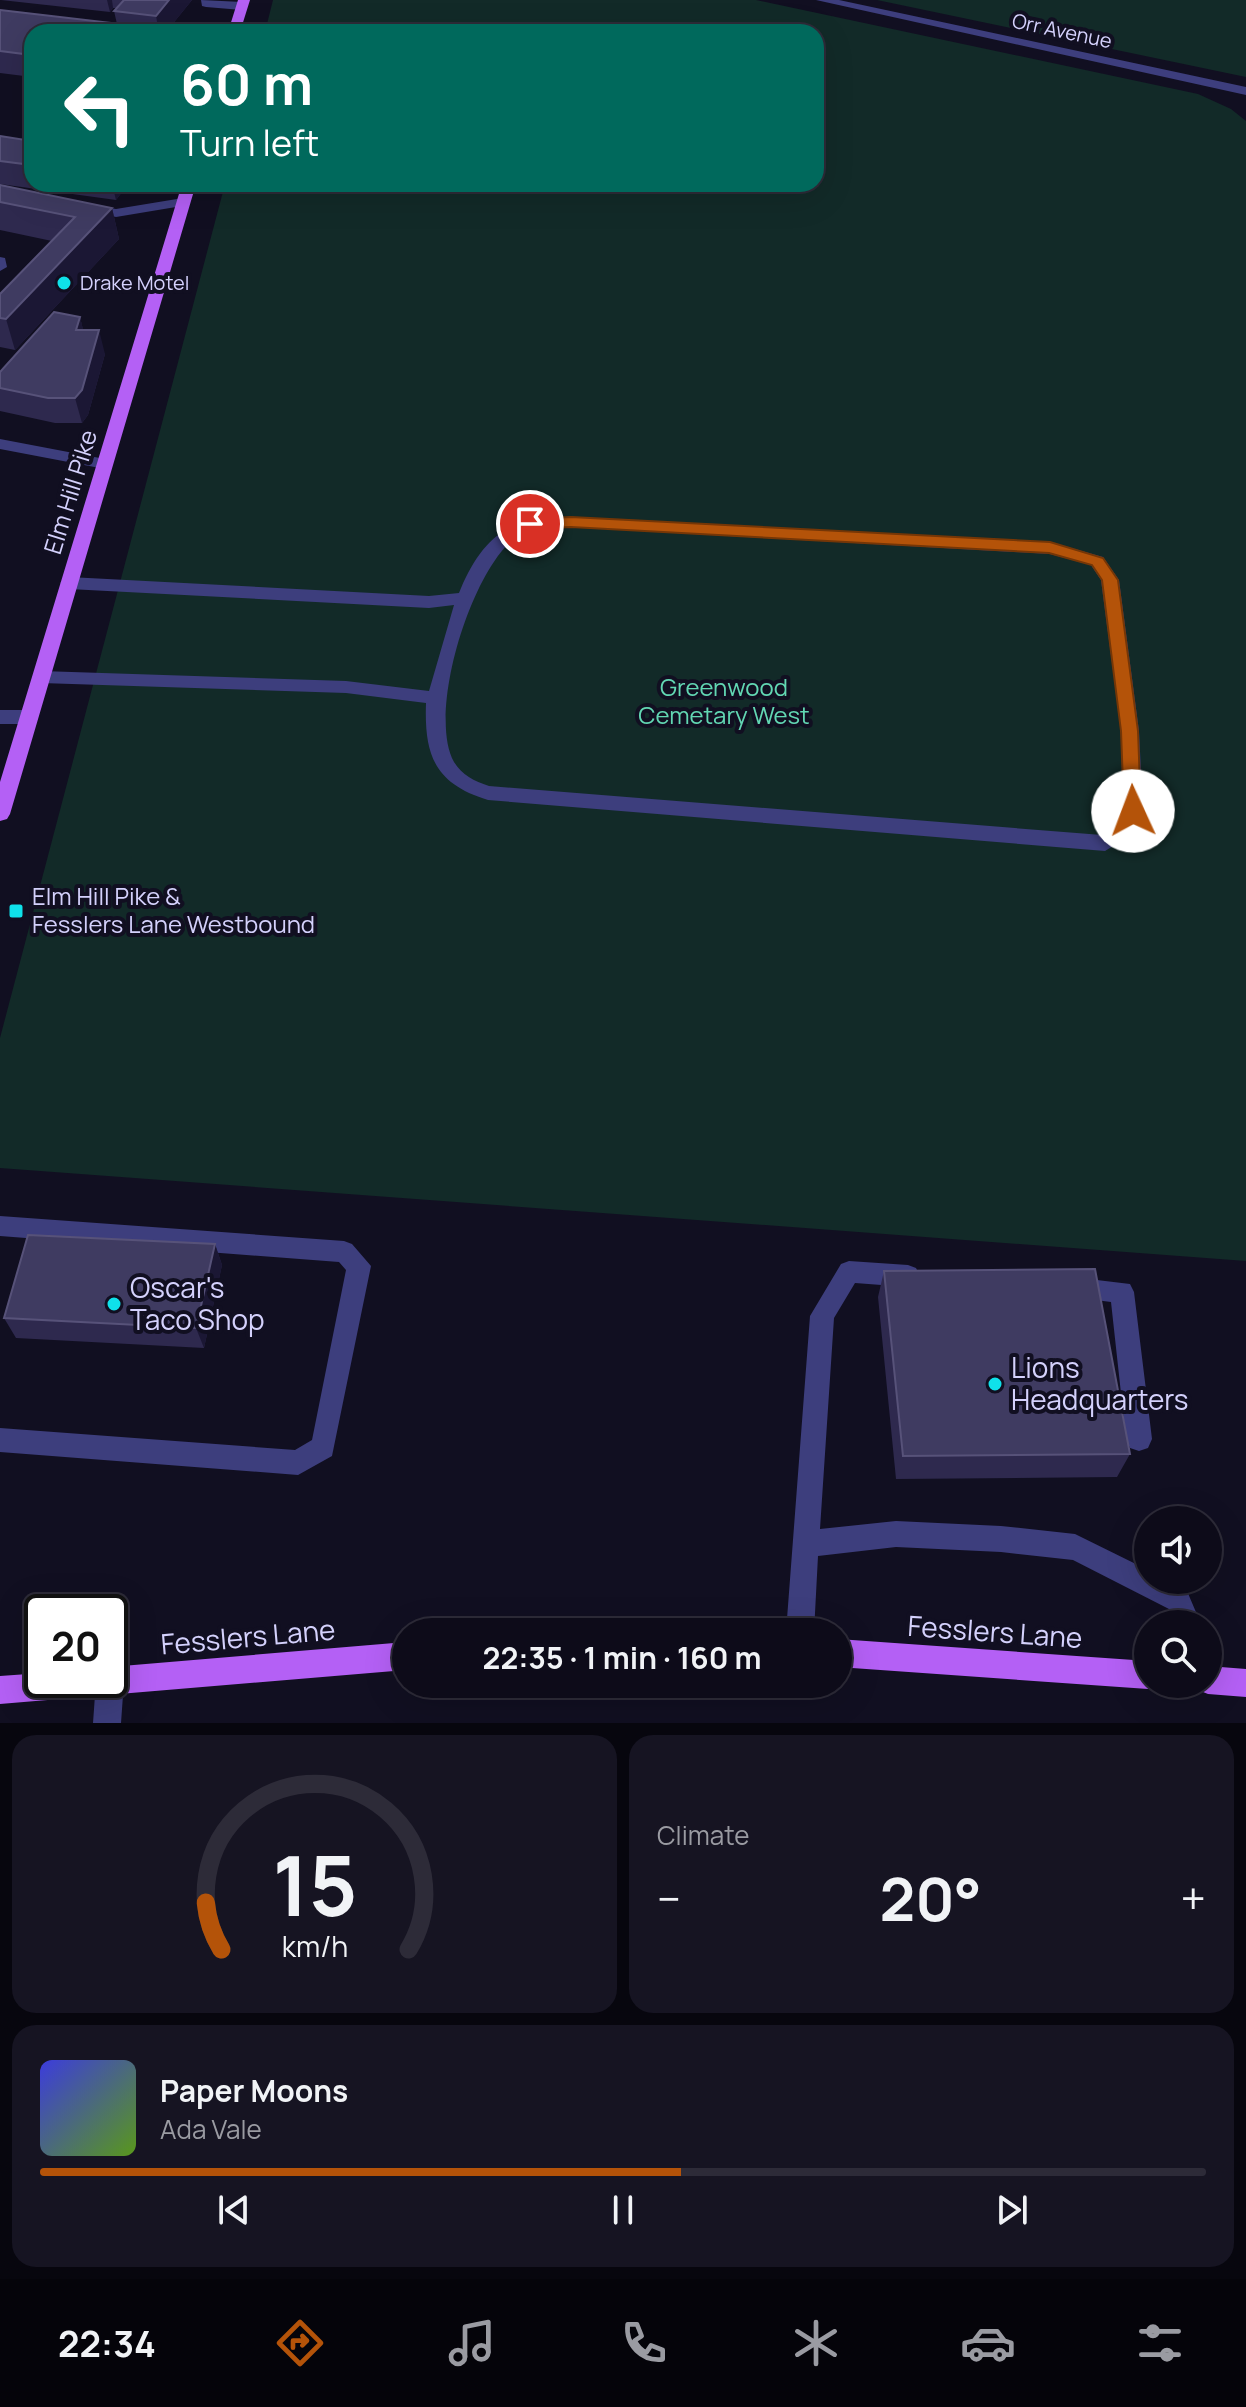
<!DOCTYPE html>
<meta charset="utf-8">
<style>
:root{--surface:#0d0b19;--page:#161422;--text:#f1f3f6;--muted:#9a9ba2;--line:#2d2b38;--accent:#b45309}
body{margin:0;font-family:Manrope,sans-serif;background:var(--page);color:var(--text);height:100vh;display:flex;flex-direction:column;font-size:30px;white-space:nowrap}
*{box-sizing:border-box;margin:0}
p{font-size:26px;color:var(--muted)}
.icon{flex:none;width:44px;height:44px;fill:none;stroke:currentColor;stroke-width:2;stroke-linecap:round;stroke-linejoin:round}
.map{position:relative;height:1723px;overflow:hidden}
.drawer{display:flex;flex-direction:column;gap:12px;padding:12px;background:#07060e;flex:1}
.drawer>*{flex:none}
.hud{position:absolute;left:24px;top:24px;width:800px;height:168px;border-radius:24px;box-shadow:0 8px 32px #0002,0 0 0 2px var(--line);background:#00695c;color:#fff;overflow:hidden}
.tools{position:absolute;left:1134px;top:1506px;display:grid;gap:16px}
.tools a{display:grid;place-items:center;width:88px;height:88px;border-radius:50%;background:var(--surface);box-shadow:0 8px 32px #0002,0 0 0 2px var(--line);font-size:40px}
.speed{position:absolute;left:24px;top:1594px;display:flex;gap:16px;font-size:40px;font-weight:700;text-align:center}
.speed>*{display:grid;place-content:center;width:104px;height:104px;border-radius:50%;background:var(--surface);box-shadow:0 8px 32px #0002,0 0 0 2px var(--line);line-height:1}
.speed .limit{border:4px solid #111;border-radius:12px;background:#fff;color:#111}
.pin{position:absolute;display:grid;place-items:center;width:68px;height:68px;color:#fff;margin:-34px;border:4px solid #fff;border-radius:50%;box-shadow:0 2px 8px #0007}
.me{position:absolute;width:88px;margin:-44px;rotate:358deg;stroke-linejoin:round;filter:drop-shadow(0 0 6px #0008)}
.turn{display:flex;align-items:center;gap:28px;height:168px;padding:0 24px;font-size:36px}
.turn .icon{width:104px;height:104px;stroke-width:2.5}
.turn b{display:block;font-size:56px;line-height:68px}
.big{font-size:60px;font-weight:700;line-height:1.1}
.drawer .tile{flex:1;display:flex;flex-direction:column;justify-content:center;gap:12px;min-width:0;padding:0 28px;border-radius:24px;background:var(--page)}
.drawer .dial{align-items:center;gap:0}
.dial svg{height:208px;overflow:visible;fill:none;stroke:var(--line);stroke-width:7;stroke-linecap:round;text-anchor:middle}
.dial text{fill:var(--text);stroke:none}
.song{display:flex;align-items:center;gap:24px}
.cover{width:96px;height:96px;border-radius:12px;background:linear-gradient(135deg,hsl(240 70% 55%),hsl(90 70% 35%))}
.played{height:8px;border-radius:4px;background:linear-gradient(90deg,var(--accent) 55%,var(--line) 55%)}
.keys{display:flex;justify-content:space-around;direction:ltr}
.heat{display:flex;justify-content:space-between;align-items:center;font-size:44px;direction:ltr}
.drawer .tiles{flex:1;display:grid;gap:12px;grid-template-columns:1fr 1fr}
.tile:last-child{grid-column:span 2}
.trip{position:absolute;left:392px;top:1618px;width:460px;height:80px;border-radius:40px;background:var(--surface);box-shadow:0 8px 32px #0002,0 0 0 2px var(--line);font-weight:700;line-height:80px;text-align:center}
.dock{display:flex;height:128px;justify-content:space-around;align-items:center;background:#05040a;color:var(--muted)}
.dock .icon{width:56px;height:56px}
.dock .current{color:var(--accent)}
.dock b{font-size:36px;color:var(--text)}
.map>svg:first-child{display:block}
</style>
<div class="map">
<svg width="1246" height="1723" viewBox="0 0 1246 1723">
<rect width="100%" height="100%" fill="#110f21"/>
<path fill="#122a28" d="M273 0H756L1198 94 1231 109 1246 121V1261L0 1168V1038L225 184H816V32H265Z
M877 0H1246V77Z"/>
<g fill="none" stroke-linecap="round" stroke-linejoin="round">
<path fill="#3d3e7d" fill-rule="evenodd" d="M201 0 242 2 248 6 242 10 206 7 202 6Z
M816 0H839L1246 87V95Z
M183 198 190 202 188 205 116 217 80 208 87 204 116 209Z
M0 257 5 258 7 267 0 271Z
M0 439 105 459 113 464 105 469 0 449Z
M550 517 1050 542 1103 557 1119 580 1139 731 1143 811 1133 834 1105 851 488 800C436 784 424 757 426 703L346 693 41 683 32 677 41 671 346 681 429 691 454 605 429 608 69 589 60 583 69 577 429 596 459 593C476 550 501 519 550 517ZM571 527 1050 554 1091 565 1101 580 1121 731 1123 811 1118 824 1102 835 489 786C474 781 462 775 454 762 426 712 474 559 522 533 536 525 556 528 571 527Z
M0 710H29L38 717 29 724H0Z
M0 1216 344 1241 352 1244 371 1266 332 1456 298 1475 0 1452V1428L295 1450 312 1440 346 1270 339 1262 0 1236Z
M849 1261 908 1265 916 1268 920 1276 916 1284 908 1287 855 1283 834 1318 820 1529 896 1521 1001 1526 1075 1534 1148 1570V1580H1167L1187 1591 1201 1624H1175L1169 1609 1073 1560 1001 1552 896 1547 818 1556 814 1632H786L810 1316 841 1264Z
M1072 1277 1130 1284 1134 1292 1152 1439 1148 1448 1139 1451 1130 1448 1126 1439 1111 1302 1064 1296 1060 1288 1064 1280Z
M110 1667 120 1671 124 1681 121 1723H93L96 1681 110 1680Z"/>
<path fill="#b460f5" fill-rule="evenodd" d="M238 0H250L240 32H228Z
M182 184H196L10 814 7 819 0 821V782Z
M838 1639 1148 1661V1684H1158L1148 1689 838 1667Z
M406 1642V1670L0 1704V1676L42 1673V1680H110V1667Z
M1208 1666 1246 1669V1697L1208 1694 1198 1690 1196 1684H1208Z"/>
</g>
<path fill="#2e294e" d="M1 0H192L166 32H32V77L0 73V10L117 24 114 11 117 8H113L110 12Z
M0 136 32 141V184H128L116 200 0 184Z
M0 185 112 208 119 239 15 350 0 347V294L52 241 0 230Z
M80 317 83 330 105 354 88 415 82 423H55L0 411V372Z
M215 1244 222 1265 204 1348 16 1338 4 1318Z
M884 1271 1130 1454 1117 1477 896 1479 878 1297Z"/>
<path fill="#1b1734" d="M107 0H112L113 8 110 12Z
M169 0H192L166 32H159L156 16Z
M120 24 121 32H113Z
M112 184H128L116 200Z
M112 208 119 239 15 350 6 319Z
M80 317 86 341 76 330Z
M99 330 105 354 88 415 82 423 75 398Z
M215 1244 222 1265 204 1348 196 1328Z"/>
<path fill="#3f3b61" stroke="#575279" stroke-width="2" d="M124 0H169L156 16 114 11Z
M0 10 120 24 113 32H32V55L0 51Z
M0 136 32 141V165L0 161Z
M0 185 112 208 6 319 0 318V294L75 217 0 202Z
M54 312 80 317 76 330H99L82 390 75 398H48L0 388V372Z
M28 1235 215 1244 196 1328 4 1318Z
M1095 1269 1130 1454 903 1456 884 1271Z"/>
<path fill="#b45309" stroke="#753606" stroke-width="2" d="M571 517 1050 542 1103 558 1118 580 1138 731 1141 811 1133 817 1124 811 1121 731 1102 580 1092 565 1049 553 571 527 530 529 523 524 530 519Z"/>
<g fill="#0fe1ea" stroke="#110f21" stroke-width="3">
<circle cx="64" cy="283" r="8"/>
<rect x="8" y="903" width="16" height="16" rx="4"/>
<circle cx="114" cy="1304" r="8"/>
<circle cx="995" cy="1384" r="8"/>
</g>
<g text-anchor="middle" stroke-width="8" stroke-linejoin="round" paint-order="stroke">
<g font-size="20" fill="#d4d1fc" stroke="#110f21">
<text transform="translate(1062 31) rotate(12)" y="7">Orr Avenue</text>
</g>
<g font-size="20" fill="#d4d1fc" stroke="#110f21" text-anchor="start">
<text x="80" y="290">Drake Motel</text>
</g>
<g font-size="24" fill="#d4d1fc" stroke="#110f21">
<text transform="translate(71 492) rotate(-73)" y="8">Elm Hill Pike</text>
</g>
<g font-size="24" fill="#62d7b3" stroke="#110f21">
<text x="724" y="696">Greenwood<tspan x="724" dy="28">Cemetary West</tspan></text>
</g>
<g font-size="24" fill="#d4d1fc" stroke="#110f21" text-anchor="start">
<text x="32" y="905">Elm Hill Pike &amp;<tspan x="32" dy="28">Fesslers Lane Westbound</tspan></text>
</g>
<g font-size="28" fill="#d4d1fc" stroke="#110f21" text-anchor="start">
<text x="130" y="1298">Oscar's<tspan x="130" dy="32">Taco Shop</tspan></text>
<text x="1011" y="1378">Lions<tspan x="1011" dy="32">Headquarters</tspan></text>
</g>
<g font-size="28" fill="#d4d1fc" stroke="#110f21">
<text transform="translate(995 1632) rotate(4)" y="10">Fesslers Lane</text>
<text transform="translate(248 1637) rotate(-5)" y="10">Fesslers Lane</text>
</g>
</g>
</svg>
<div class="tools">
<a><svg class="icon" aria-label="sound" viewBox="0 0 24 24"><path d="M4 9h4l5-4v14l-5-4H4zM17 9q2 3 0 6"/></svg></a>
<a><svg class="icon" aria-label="search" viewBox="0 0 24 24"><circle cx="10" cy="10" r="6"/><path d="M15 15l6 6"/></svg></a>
</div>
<div class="speed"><div class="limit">20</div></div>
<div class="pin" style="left:530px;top:524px;background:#d93025"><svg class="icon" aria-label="arrive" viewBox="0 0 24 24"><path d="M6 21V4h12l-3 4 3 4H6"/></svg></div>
<svg class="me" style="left:1133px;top:811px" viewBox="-20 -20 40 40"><circle r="19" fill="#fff"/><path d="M0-13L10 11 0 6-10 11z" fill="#b45309"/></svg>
<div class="trip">22:35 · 1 min · 160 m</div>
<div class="hud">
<div class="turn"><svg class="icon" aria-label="left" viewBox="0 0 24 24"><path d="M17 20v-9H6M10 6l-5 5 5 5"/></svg><div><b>60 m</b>Turn left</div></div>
</div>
</div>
<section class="drawer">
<div class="tiles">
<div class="tile dial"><svg viewBox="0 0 100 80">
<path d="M14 69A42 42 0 1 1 86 69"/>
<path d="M14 69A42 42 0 0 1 8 51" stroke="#b45309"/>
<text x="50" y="56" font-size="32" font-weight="700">15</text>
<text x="50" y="72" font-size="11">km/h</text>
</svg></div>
<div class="tile"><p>Climate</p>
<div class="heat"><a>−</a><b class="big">20°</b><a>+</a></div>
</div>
<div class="tile">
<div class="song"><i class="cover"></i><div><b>Paper Moons</b><p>Ada Vale</p></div></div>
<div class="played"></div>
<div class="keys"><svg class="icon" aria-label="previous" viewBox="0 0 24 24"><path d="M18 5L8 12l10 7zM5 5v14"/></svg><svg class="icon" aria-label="pause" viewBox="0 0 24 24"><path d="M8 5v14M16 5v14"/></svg><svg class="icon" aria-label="next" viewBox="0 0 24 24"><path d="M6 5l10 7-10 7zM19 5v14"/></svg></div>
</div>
</div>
</section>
<nav class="dock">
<b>22:34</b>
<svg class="icon current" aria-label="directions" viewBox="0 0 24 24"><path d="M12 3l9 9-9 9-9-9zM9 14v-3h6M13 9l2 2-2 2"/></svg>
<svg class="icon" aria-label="music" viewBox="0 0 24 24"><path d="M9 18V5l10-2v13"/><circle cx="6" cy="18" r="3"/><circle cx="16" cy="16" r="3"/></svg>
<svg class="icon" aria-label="phone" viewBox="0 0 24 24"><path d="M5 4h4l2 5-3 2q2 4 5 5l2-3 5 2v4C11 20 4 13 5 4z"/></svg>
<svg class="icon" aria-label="climate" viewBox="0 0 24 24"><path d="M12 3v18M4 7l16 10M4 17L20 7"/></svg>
<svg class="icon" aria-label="car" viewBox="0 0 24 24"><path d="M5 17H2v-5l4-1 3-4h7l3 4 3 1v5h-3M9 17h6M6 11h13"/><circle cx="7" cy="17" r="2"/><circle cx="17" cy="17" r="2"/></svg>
<svg class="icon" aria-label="filters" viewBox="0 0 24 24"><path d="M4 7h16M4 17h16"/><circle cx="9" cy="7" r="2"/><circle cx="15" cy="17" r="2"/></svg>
</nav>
